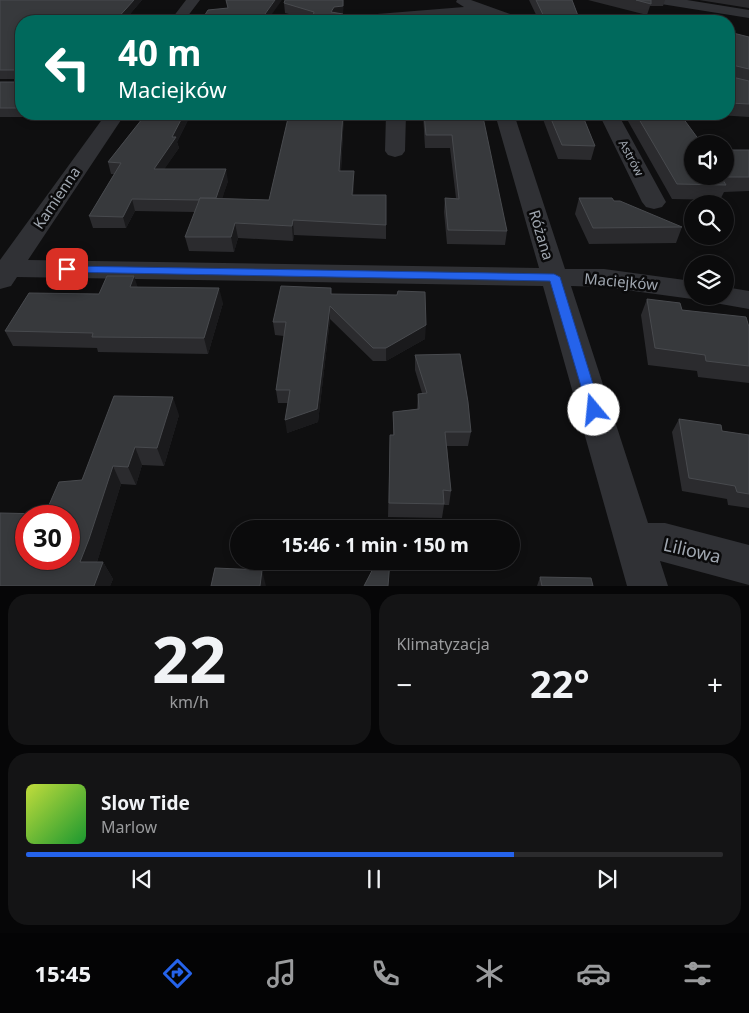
<!DOCTYPE html>
<html lang="pl">
<meta charset="utf-8">
<style>
:root{--surface:#0b0b0c;--page:#141415;--text:#f1f3f6;--muted:#9a9b9d;--line:#2b2b2d;--accent:#2563eb}
body{margin:0;font-family:"Noto Sans",sans-serif;background:var(--page);color:var(--text);height:100vh;display:flex;flex-direction:column;font-size:19px;white-space:nowrap}
*{box-sizing:border-box;margin:0}
p{font-size:16px;color:var(--muted)}
.icon{flex:none;width:28px;height:28px;fill:none;stroke:currentColor;stroke-width:2;stroke-linecap:round;stroke-linejoin:round}
.map{position:relative;height:586px;overflow:hidden}
.side{display:flex;flex-direction:column;gap:8px;padding:8px;background:#060607;flex:1}
.side>*{flex:none}
.guide{position:absolute;left:15px;top:15px;width:720px;height:105px;border-radius:20px;box-shadow:0 2px 8px #0003,0 0 0 1px var(--line);background:#00695c;color:#fff;overflow:hidden}
.tools{position:absolute;left:684px;top:135px;display:grid;gap:10px}
.tools a{display:grid;place-items:center;width:50px;height:50px;border-radius:50%;background:var(--surface);box-shadow:0 2px 8px #0003,0 0 0 1px var(--line);font-size:25px}
.speed{position:absolute;left:15px;top:505px;display:flex;gap:10px;font-size:25px;font-weight:700;text-align:center}
.speed>*{display:grid;place-content:center;width:65px;height:65px;border-radius:50%;background:var(--surface);box-shadow:0 2px 8px #0003,0 0 0 1px var(--line);line-height:1}
.speed .limit{border:8px solid #d22;background:#fff;color:#111}
.pin{position:absolute;display:grid;place-items:center;width:42px;height:42px;color:#fff;margin:-21px;border-radius:10px;box-shadow:0 2px 8px #0006}
.me{position:absolute;width:55px;margin:-28px;rotate:343deg;stroke-linejoin:round;filter:drop-shadow(0 0 4px #0008)}
.turn{display:flex;align-items:center;gap:18px;height:105px;padding:0 20px;font-size:22px}
.turn .icon{width:65px;height:65px;stroke-width:2.5}
.turn b{display:block;font-size:35px;line-height:42px}
.big{font-size:38px;font-weight:700;line-height:1.1}
.side .tile{flex:1;display:flex;flex-direction:column;justify-content:center;gap:8px;min-width:0;padding:0 18px;border-radius:20px;background:var(--page)}
.side .dial{align-items:center;gap:0}
.dial b{font-size:65px;line-height:1}
.song{display:flex;align-items:center;gap:15px}
.cover{width:60px;height:60px;border-radius:8px;background:linear-gradient(135deg,hsl(70 70% 55%),hsl(130 70% 35%))}
.played{height:5px;border-radius:2px;background:linear-gradient(90deg,var(--accent) 70%,var(--line) 70%)}
.keys{display:flex;justify-content:space-around;direction:ltr}
.heat{display:flex;justify-content:space-between;align-items:center;font-size:28px;direction:ltr}
.side .tiles{flex:1;display:grid;gap:8px;grid-template-columns:1fr 1fr}
.tile:last-child{grid-column:span 2}
.trip{position:absolute;left:230px;top:520px;width:290px;height:50px;border-radius:25px;background:var(--surface);box-shadow:0 2px 8px #0003,0 0 0 1px var(--line);font-weight:700;line-height:50px;text-align:center}
.tab-bar{display:flex;height:80px;justify-content:space-around;align-items:center;background:#040405;color:var(--muted)}
.tab-bar .icon{width:35px;height:35px}
.tab-bar .current{color:var(--accent)}
.tab-bar b{font-size:22px;color:var(--text)}
.map>svg:first-child{display:block}
</style>
<div class="map">
<svg width="749" height="586" viewBox="0 0 749 586">
<rect width="100%" height="100%" fill="#0f0f10"/>
<g fill="none" stroke-linecap="round" stroke-linejoin="round">
<path fill="#303135" fill-rule="evenodd" d="M186 0H200L184 21H170Z
M457 0H471L521 18 523 21H503L482 14 393 21H333L335 18 340 17 464 7 456 2Z
M654 0H687L749 10V18L661 4Z
M106 114H125L28 260 539 268 495 114H514L565 269H604L692 281V296H702L692 299 604 287 571 286 648 523H665L749 545V585L660 561 668 586H627L543 286 17 277 11 286 0 289V260Z
M386 114H406L405 151 402 155 395 157 388 155 385 151Z
M599 114H618L666 202 662 207 654 209 646 207 642 202Z
M725 287 749 291V309L715 303 711 296H725Z"/>
</g>
<path fill="#2b2b2e" d="M0 0H142L124 21H21V114H36L33 117H0V82H19V79H0Z
M529 0H572L580 21H539Z
M588 0H665L663 6H650L647 15Z
M699 0H749V8Z
M284 3 343 15V21H312V20L285 13Z
M729 32 749 37V117L703 114H729Z
M146 114H191L177 142 179 148 164 169 228 181 222 198 269 200 289 114H344L341 171 354 185 353 195H386V239L294 235 293 241 238 238 234 252 189 251 185 237 195 212 135 211 126 228H93L89 216 114 174H111L108 162Z
M423 114H481L507 231 505 245 447 244 444 212 445 198H456L450 148H425Z
M541 114H582L595 146 591 160 558 159Z
M624 114H680L692 176 749 150V191L724 192 720 200 672 199Z
M579 198 682 227 676 243 589 244 575 214Z
M138 287 223 303 208 354 98 352 97 348 13 346 5 331 99 294Z
M332 294 425 339 386 361H373L330 319 318 422 287 433 288 403H278L276 390 284 336 275 335 273 322Z
M647 299 682 310 749 327V383L698 377 697 371 648 365 641 315Z
M415 355 471 432 468 446H447L451 491 449 505H444L442 518 388 517 390 435H393V412L417 409 418 394 422 393 415 370Z
M179 415 164 466 142 465 136 485 121 484 97 562H103L113 579 110 586H0L82 480Z
M679 419 722 431 749 435V508L728 505 727 499 682 491 672 432Z
M540 577 593 586H537Z"/>
<path fill="#1a1a1c" d="M134 0H142L124 21H115Z
M275 0H282L267 21H260Z
M343 0H344L343 15 342 21 331 12 334 7Z
M184 114H191L177 142 179 148 157 180 154 169 172 137Z
M343 114H344L340 185 339 171Z
M226 169 228 181 218 212 215 201Z
M354 171V185L352 209V195Z
M132 199 135 211 126 228 123 217Z
M293 220 294 235 293 241 292 226Z
M235 223 238 238 234 252 231 237Z
M134 276 139 291 130 287Z
M219 288 223 303 208 354 204 338Z
M330 306V319L318 422 287 433 285 420Z
M426 325 425 339 386 361V348Z
M173 397 179 415 164 466 157 448Z
M135 447 142 465 136 485 128 467Z
M113 466 121 484 99 556 90 578 80 562Z
M103 562 113 579 110 586H94Z
M262 570 266 586H260Z"/>
<path fill="#37393c" stroke="#484a4e" fill-rule="evenodd" d="M0 0H134L115 21H21V108H0V82H19V70H0Z
M226 0H275L260 21H201L208 10 228 8Z
M285 0H343V6L334 7 331 12 343 14 342 21H312L314 12 284 3Z
M536 0H572L580 21H546Z
M636 0H651V4Z
M657 17 677 21H650Z
M729 32 749 37V69L732 65V77L749 81V104L729 103Z
M146 114H184L172 137H176L154 169H226L216 198H200L199 200 132 199 123 217 89 216 121 163 108 162Z
M289 114H343L339 171H354L352 195H386V225L293 220 292 226 235 223 231 237H185L200 198 269 200Z
M424 114H481V117H483L507 231 448 230 445 198 459 199 452 135H426Z
M549 114H582L595 146 562 145Z
M636 114H680L702 144H692V176H725V150H749V177H721L726 185 677 184Z
M579 198H612L614 201H620L682 227 593 228Z
M107 276H134L130 287 219 288 204 338 92 337 93 333 5 331 29 293 99 294Z
M281 286 331 288V294L397 295 398 291 425 292 426 325 386 348H373L330 306 317 409 285 420 290 390H276L286 322H273Z
M647 299 680 303 682 310 746 317 749 327V366L706 361 705 355 655 348Z
M460 354 468 402 471 432H445L451 491 443 490 444 504 389 503 390 435H394L393 412 419 409 418 394 427 393 415 355Z
M114 396 173 397 157 448 135 447 128 467 113 466 89 539 80 562H103L94 586H0V513L45 514 59 482 82 480ZM26 516H69V559H26Z
M679 419 721 425 722 431 749 435V494L737 492 735 486 689 478Z
M377 561H390L388 586H364Z
M215 568 262 570 260 586H211Z
M540 577 591 578 593 586H542Z"/>
<path fill="#2563eb" stroke="#184099" d="M67 266 554 274 560 277 601 410 599 414 594 415 590 414 588 410 550 281 63 272 61 269 63 267Z"/>
<g text-anchor="middle" stroke-width="5" stroke-linejoin="round" paint-order="stroke">
<g font-size="12" fill="#a0a7b0" stroke="#0a0a0b">
<text transform="translate(631 158) rotate(62)" y="4">Astrów</text>
</g>
<g font-size="15" fill="#a0a7b0" stroke="#0a0a0b">
<text transform="translate(57 198) rotate(-56)" y="5">Kamienna</text>
<text transform="translate(541 235) rotate(73)" y="5">Różana</text>
<text transform="translate(621 282) rotate(5)" y="5">Maciejków</text>
</g>
<g font-size="18" fill="#a0a7b0" stroke="#0a0a0b">
<text transform="translate(692 551) rotate(13)" y="6">Liliowa</text>
</g>
</g>
</svg>
<div class="tools">
<a><svg class="icon" aria-label="sound" viewBox="0 0 24 24"><path d="M4 9h4l5-4v14l-5-4H4zM17 9q2 3 0 6"/></svg></a>
<a><svg class="icon" aria-label="search" viewBox="0 0 24 24"><circle cx="10" cy="10" r="6"/><path d="M15 15l6 6"/></svg></a>
<a><svg class="icon" aria-label="layers" viewBox="0 0 24 24"><path d="M12 4l9 5-9 5-9-5zM3 14l9 5 9-5"/></svg></a>
</div>
<div class="speed"><div class="limit">30</div></div>
<div class="pin" style="left:67px;top:269px;background:#d93025"><svg class="icon" aria-label="arrive" viewBox="0 0 24 24"><path d="M6 21V4h12l-3 4 3 4H6"/></svg></div>
<svg class="me" style="left:594px;top:410px" viewBox="-20 -20 40 40"><circle r="19" fill="#fff"/><path d="M0-13L10 11 0 6-10 11z" fill="#2563eb"/></svg>
<div class="trip">15:46 · 1 min · 150 m</div>
<div class="guide">
<div class="turn"><svg class="icon" aria-label="left" viewBox="0 0 24 24"><path d="M17 20v-9H6M10 6l-5 5 5 5"/></svg><div><b>40 m</b>Maciejków</div></div>
</div>
</div>
<section class="side">
<div class="tiles">
<div class="tile dial"><b>22</b><p>km/h</p></div>
<div class="tile"><p>Klimatyzacja</p>
<div class="heat"><a>−</a><b class="big">22°</b><a>+</a></div>
</div>
<div class="tile">
<div class="song"><i class="cover"></i><div><b>Slow Tide</b><p>Marlow</p></div></div>
<div class="played"></div>
<div class="keys"><svg class="icon" aria-label="previous" viewBox="0 0 24 24"><path d="M18 5L8 12l10 7zM5 5v14"/></svg><svg class="icon" aria-label="pause" viewBox="0 0 24 24"><path d="M8 5v14M16 5v14"/></svg><svg class="icon" aria-label="next" viewBox="0 0 24 24"><path d="M6 5l10 7-10 7zM19 5v14"/></svg></div>
</div>
</div>
</section>
<nav class="tab-bar">
<b>15:45</b>
<svg class="icon current" aria-label="directions" viewBox="0 0 24 24"><path d="M12 3l9 9-9 9-9-9zM9 14v-3h6M13 9l2 2-2 2"/></svg>
<svg class="icon" aria-label="music" viewBox="0 0 24 24"><path d="M9 18V5l10-2v13"/><circle cx="6" cy="18" r="3"/><circle cx="16" cy="16" r="3"/></svg>
<svg class="icon" aria-label="phone" viewBox="0 0 24 24"><path d="M5 4h4l2 5-3 2q2 4 5 5l2-3 5 2v4C11 20 4 13 5 4z"/></svg>
<svg class="icon" aria-label="climate" viewBox="0 0 24 24"><path d="M12 3v18M4 7l16 10M4 17L20 7"/></svg>
<svg class="icon" aria-label="car" viewBox="0 0 24 24"><path d="M5 17H2v-5l4-1 3-4h7l3 4 3 1v5h-3M9 17h6M6 11h13"/><circle cx="7" cy="17" r="2"/><circle cx="17" cy="17" r="2"/></svg>
<svg class="icon" aria-label="filters" viewBox="0 0 24 24"><path d="M4 7h16M4 17h16"/><circle cx="9" cy="7" r="2"/><circle cx="15" cy="17" r="2"/></svg>
</nav>
